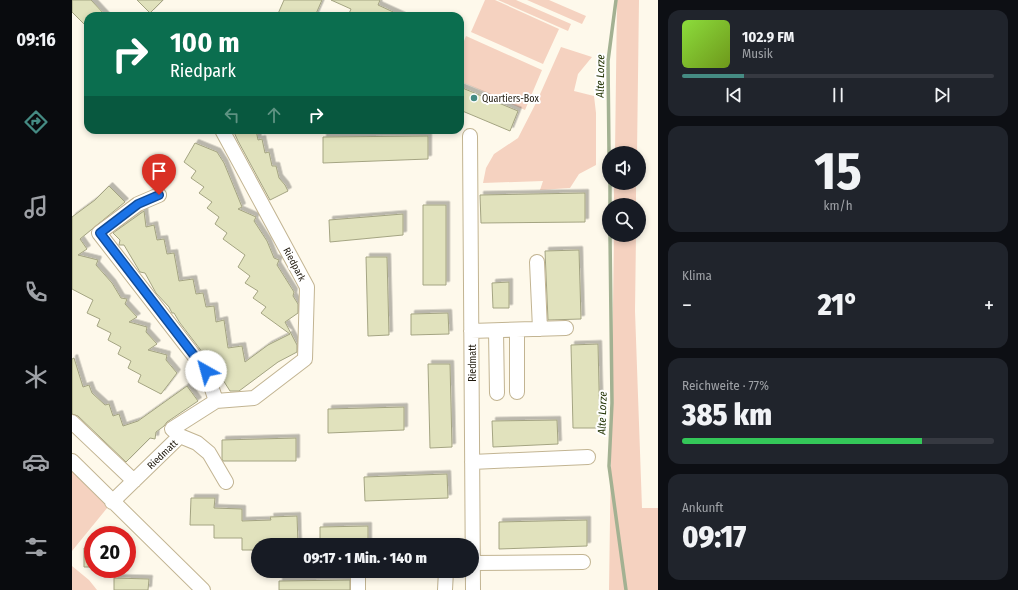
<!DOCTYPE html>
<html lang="de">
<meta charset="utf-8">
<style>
:root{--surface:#171b24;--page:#20242c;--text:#f1f3f6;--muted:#9ea1a6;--line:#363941;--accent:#458b83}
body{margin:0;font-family:"Fira Sans Condensed",sans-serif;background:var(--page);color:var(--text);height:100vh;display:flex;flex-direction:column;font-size:15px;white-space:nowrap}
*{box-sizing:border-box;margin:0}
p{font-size:13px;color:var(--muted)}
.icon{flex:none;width:22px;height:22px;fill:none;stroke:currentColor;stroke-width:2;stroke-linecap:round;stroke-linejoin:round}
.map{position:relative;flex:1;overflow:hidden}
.details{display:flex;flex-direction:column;gap:10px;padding:10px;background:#0d0f14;width:360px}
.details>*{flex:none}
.banner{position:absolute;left:12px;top:12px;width:380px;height:122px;border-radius:12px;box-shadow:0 2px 6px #0003;background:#0b6e4f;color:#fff;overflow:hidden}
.buttons{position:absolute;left:530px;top:146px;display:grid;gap:8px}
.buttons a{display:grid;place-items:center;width:44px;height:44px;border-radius:50%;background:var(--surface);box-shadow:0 2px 6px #0003;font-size:20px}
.speed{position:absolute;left:12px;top:526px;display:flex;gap:8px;font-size:20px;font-weight:700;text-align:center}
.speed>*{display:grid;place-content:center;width:52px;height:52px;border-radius:50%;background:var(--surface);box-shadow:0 2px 6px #0003;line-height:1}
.speed .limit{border:6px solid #d22;background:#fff;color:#111}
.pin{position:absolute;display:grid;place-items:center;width:34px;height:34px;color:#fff;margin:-41px -17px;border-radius:50% 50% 50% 0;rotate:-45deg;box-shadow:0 0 4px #0007}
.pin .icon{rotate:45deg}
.me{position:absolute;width:44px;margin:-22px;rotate:322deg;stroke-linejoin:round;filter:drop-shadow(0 0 3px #0008)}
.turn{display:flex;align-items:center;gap:14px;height:84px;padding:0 20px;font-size:18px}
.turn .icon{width:52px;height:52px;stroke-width:2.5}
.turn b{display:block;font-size:28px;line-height:34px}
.lanes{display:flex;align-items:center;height:38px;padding:0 20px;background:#0003;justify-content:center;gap:20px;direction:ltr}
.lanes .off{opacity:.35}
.big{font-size:30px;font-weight:800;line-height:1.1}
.details .card{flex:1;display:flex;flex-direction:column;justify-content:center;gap:6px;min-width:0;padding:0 14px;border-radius:12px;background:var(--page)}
.details .dial{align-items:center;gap:0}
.dial b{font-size:52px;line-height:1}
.song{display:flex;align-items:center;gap:12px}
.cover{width:48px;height:48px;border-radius:6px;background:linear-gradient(135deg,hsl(90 70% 55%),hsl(80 70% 35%))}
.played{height:4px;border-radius:2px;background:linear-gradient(90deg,var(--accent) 20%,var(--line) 20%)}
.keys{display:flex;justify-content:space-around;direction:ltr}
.heat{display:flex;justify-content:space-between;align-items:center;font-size:22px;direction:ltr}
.charge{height:6px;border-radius:3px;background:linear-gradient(90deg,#34c759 77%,var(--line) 0)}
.trip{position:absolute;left:179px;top:538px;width:228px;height:40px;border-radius:20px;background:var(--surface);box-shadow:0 2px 6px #0003;font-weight:800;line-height:40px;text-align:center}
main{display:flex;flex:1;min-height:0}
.menu{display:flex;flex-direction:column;width:72px;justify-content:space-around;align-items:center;background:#090b0e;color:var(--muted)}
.menu .icon{width:28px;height:28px}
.menu .current{color:var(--accent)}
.menu b{font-size:18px;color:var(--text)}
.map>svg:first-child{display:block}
</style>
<main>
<nav class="menu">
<b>09:16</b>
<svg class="icon current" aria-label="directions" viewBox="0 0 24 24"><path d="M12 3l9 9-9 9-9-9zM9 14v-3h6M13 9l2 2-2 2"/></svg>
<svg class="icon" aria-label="music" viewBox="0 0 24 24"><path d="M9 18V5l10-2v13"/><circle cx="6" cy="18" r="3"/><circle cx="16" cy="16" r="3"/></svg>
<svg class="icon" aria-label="phone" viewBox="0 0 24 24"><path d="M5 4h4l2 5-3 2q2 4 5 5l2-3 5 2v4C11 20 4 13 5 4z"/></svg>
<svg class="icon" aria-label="climate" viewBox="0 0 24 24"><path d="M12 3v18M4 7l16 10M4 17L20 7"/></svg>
<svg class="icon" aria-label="car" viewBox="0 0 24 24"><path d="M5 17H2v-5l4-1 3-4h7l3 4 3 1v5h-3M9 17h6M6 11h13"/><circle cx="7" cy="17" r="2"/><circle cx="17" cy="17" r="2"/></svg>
<svg class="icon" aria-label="filters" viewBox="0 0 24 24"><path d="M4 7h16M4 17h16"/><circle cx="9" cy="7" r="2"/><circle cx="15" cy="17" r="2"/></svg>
</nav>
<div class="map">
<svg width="586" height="590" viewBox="0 0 586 590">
<defs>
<filter id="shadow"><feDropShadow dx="3.5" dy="-3.5" stdDeviation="0" flood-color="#0004"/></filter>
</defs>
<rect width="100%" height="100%" fill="#fef9eb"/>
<path fill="#f5d2c0" d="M413 0H423L487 29 471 64 399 32Z
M426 0H444L499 24 496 31Z
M455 0H477L514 16 510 24Z
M545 0H567L565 153H543Z
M394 36 470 70 453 110 388 81V51Z
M489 47 520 57 506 74 502 91 522 96 524 113V165L507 174 498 188 468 190 471 181 411 183 414 168 422 154 446 138 465 101Z
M542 183H564V205H542Z
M542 235H564L563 311 570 508H586V590H537Z
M0 461 40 502 0 551Z
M0 566 17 580 25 590H0Z"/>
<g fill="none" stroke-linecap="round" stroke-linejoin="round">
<path stroke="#a3b192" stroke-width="3.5" d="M537 153 536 61 544 0
M538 183V205
M538 235 540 403 537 466 554 590"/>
</g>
<path fill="#e1e2bd" stroke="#a4a482" filter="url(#shadow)" d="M0 0H19L34 16H16V28L0 12Z
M65 0H91L78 13Z
M212 0H250L243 16H205Z
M259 0H308L306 5 330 16H276L279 9Z
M388 87 446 111 438 131 388 110Z
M161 130H184L186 140 190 139 193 153 197 152 200 166H204L207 178 213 185 216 191 198 200 166 141Z
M356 136V159L251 163V137Z
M123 143 145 152 152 163 170 207 166 209 184 217 182 221 195 241 202 258 207 260 205 265 222 292 221 296 226 304V313L213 322 225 345V352L206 362 167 391H158L151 380H146V374L141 366 108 323 102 313H100L97 307 84 293 73 273 68 272 52 245H47L48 240 41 233 72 211 74 227 82 225 85 240 92 239 95 254 102 253 107 281 121 279 124 294 131 293 134 307 142 306 144 322 152 320 156 348 170 346 173 362 196 345 218 334 189 313 194 307 181 298 186 291 173 283 178 276 166 267 173 255 151 239 155 233 143 224 147 217 135 208 140 202 127 193 132 187 119 178 124 171 112 162Z
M37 186 53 202 8 239 15 249 6 255 26 260 24 265 40 283 49 298 55 299 53 304 65 317 57 322 75 327 74 332 85 344 76 350 95 355 94 360 105 373 89 394 66 382 69 375 56 368 59 361 46 354 49 347 36 340 39 333 25 326 28 319 15 313 21 300 0 289V217L23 200Z
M513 193V222L409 223 408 195Z
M351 205H374V285H351Z
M331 214V235L258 242 257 220Z
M507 250 509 319 476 320 473 251Z
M294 257H315L317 335 296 336Z
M437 282V308H421L420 283Z
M376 313 377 334 339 335V314Z
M526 344 528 428H501L499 345Z
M2 358 11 387 17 385 20 393 33 405 37 404 41 416 47 414 51 426 66 421 115 386 126 401 95 422 92 426 84 432 83 439 78 438 54 462 6 416 0 414V359Z
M356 364H378L380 447 358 448Z
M332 407V430L256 433V409Z
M485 420 486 444 421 447 420 421Z
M224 438V461H151L150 459V440Z
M375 474 376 498 293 501 292 477Z
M119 498H143L142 508 170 509V521L199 520 198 517 225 516 226 544 186 545V550H170V538H142V525H118Z
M515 520V546L427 549V522Z
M296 526V545H248V527Z
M12 548 21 549V567H12Z
M42 578 77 579 76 590H42Z
M278 580V590H207V581Z"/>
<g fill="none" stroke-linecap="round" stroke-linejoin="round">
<g stroke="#c2b492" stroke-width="16">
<path id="minor" d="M398 136 401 590
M87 195 66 204 27 233 134 371 144 401
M465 262 468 329
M445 330V392
M399 331 494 328
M424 331 425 393
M0 422 62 481
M108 436 100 429 144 401 182 398 233 359 235 287 150 130
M0 461 131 590
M400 462 516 457
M40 502 108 436 125 443 137 453 154 482
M401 563 511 562
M286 571V590
M373 590 374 571"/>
</g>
<use href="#minor" stroke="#fff" stroke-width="14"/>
</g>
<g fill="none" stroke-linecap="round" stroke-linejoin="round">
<g stroke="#114b97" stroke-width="10">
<path id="route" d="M87 195 66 204 28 233 134 371"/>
</g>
<use href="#route" stroke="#1a73e8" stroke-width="7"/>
</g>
<circle fill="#458b83" stroke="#fff" stroke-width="1.5" cx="402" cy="98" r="4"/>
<g text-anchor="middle" stroke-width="4" stroke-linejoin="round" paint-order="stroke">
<g font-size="10" fill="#1f190d" stroke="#fff" text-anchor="start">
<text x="410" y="102">Quartiers-Box</text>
</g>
<g font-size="10" fill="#1f190d" stroke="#fff">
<text transform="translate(223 264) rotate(62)" y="4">Riedpark</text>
<text transform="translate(400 363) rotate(-90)" y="4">Riedmatt</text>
<text transform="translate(90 454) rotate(-44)" y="4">Riedmatt</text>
</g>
<g font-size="11" font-style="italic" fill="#203100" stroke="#fff">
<text transform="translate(528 76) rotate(-89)" y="4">Alte Lorze</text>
<text transform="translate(530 413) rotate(-88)" y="4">Alte Lorze</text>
</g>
</g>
</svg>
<div class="buttons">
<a><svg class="icon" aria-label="sound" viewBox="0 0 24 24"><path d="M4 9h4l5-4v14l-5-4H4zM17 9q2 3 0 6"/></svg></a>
<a><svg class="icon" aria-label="search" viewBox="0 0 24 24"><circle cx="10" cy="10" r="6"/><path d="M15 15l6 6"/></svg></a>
</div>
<div class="speed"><div class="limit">20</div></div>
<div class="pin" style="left:87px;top:195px;background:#d93025"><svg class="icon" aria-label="arrive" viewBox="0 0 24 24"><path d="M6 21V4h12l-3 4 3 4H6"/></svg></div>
<svg class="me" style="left:134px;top:371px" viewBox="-20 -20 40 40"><circle r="19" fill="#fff"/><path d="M0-13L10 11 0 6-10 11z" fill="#1a73e8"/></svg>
<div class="trip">09:17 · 1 Min. · 140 m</div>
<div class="banner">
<div class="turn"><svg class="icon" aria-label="right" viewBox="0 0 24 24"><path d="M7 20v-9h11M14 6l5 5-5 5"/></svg><div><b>100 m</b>Riedpark</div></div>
<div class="lanes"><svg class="icon off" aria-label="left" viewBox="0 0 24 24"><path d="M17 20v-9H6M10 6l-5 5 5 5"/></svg><svg class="icon off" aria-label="ahead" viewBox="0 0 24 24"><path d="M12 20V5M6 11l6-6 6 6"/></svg><svg class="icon" aria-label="right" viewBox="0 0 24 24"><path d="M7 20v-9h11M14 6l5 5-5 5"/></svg></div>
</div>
</div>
<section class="details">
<div class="card">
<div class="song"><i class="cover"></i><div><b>102.9 FM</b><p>Musik</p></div></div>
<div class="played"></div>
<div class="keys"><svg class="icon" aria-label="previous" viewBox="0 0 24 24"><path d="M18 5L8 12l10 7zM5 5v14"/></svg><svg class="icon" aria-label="pause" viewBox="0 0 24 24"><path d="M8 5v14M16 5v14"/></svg><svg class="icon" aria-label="next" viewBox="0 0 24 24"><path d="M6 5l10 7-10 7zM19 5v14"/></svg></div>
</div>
<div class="card dial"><b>15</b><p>km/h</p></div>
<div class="card"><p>Klima</p>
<div class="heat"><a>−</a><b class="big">21°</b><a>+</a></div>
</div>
<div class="card"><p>Reichweite · 77%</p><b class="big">385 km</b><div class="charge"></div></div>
<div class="card"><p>Ankunft</p><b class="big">09:17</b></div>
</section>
</main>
